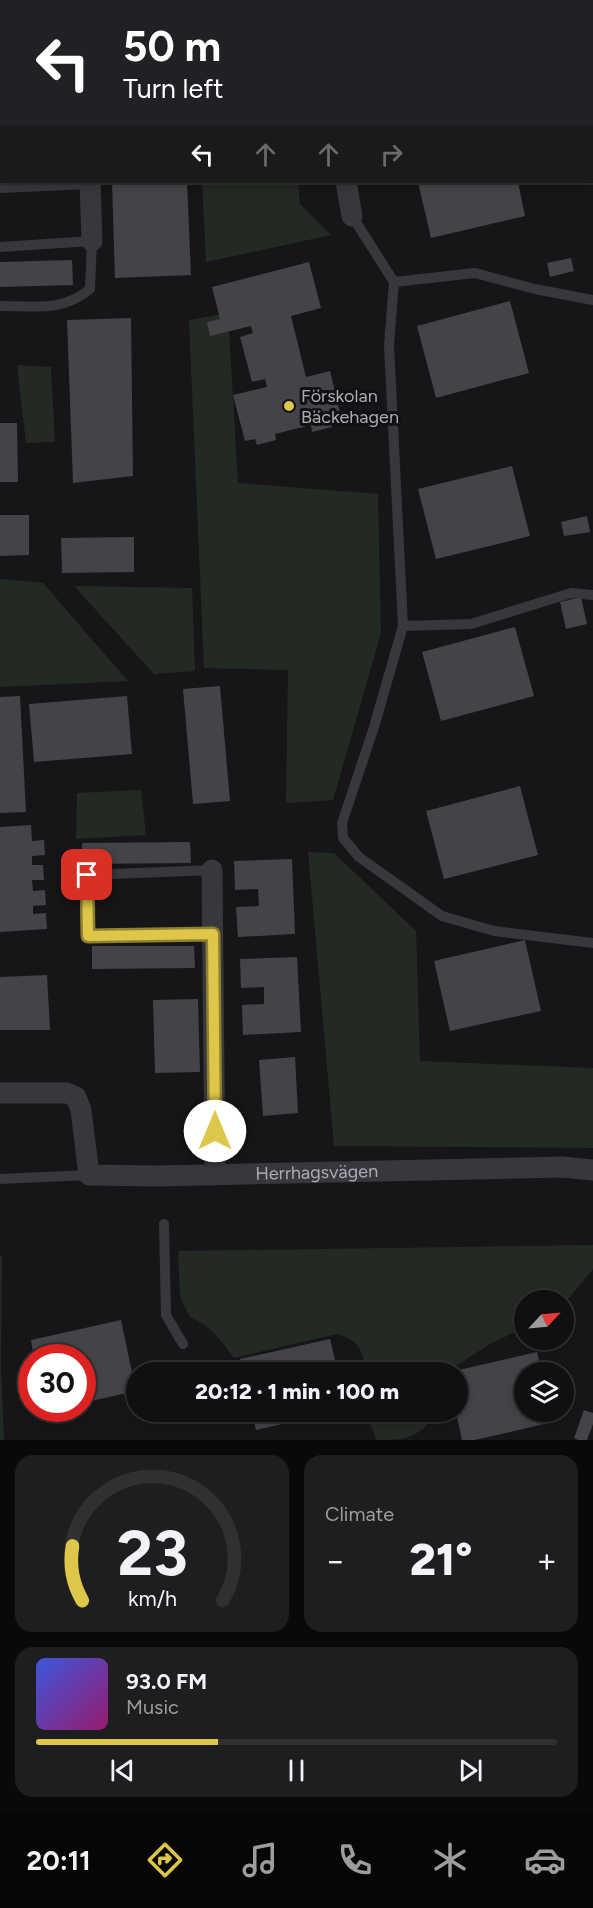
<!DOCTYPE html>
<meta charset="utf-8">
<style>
:root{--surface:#101012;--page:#1e1e20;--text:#f1f3f6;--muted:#9c9d9f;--line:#303032;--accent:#ddc649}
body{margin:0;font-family:Figtree,sans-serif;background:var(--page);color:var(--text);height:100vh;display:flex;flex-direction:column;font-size:22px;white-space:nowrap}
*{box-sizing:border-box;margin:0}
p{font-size:20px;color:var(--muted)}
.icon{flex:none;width:33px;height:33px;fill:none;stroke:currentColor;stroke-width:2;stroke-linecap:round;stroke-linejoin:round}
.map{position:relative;height:1440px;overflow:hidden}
.sheet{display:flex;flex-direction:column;gap:15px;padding:15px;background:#09090a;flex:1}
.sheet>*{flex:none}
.guide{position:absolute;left:0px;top:0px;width:594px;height:183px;box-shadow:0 3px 9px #0003,0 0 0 2px var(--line);background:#202124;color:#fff;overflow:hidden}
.needle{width:39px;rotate:64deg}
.buttons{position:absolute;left:514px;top:1290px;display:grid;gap:12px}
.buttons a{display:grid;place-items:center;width:60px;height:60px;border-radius:50%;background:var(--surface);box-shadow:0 3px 9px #0003,0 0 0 2px var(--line);font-size:30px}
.speed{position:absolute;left:18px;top:1344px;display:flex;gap:12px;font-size:30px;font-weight:700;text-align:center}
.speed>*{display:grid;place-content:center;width:78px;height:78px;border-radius:50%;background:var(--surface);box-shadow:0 3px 9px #0003,0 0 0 2px var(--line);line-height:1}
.speed .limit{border:9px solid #d22;background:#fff;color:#111}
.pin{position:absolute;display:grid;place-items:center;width:51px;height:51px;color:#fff;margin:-26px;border-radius:12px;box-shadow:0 3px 9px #0006}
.me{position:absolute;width:66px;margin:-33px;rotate:0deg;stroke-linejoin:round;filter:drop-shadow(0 0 4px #0008)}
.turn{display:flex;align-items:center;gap:21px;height:126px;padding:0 24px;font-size:27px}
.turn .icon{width:78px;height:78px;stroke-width:2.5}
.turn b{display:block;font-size:42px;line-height:51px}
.lanes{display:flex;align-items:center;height:57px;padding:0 24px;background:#0003;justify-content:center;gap:30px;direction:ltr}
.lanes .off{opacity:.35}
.big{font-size:45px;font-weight:800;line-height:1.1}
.sheet .tile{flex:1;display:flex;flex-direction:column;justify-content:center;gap:9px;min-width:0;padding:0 21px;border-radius:18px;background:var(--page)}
.sheet .dial{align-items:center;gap:0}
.dial svg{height:156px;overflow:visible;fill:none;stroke:var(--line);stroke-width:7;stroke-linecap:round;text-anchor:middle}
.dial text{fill:var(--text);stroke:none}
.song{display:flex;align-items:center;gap:18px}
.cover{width:72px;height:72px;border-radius:9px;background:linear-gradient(135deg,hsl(230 70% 55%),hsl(320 70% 35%))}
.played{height:6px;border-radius:3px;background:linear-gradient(90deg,var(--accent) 35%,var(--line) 35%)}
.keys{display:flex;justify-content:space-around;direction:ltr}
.heat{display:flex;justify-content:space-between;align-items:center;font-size:33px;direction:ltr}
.sheet .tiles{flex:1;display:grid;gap:15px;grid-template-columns:1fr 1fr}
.tile:last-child{grid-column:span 2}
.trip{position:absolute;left:126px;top:1362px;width:342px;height:60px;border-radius:30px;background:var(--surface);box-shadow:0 3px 9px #0003,0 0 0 2px var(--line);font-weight:800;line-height:60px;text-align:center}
.tab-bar{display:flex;height:96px;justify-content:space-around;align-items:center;background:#060607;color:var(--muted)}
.tab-bar .icon{width:42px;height:42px}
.tab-bar .on{color:var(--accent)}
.tab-bar b{font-size:27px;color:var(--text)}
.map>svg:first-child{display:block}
</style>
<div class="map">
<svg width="593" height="1440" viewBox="0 0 593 1440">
<rect width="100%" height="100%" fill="#161618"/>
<path fill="#232a24" d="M192 0H288V1L193 2Z
M202 182H298L300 204 331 235 206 262Z
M228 313 238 483 378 494 381 633 333 800 286 803 288 670 204 668 189 320Z
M17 365 51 367 55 442 26 443Z
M0 579 43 583 128 681 0 687Z
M74 586 192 588 195 671 154 674Z
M141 790 146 835 76 839 77 793Z
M308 852 334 853 416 931 420 1061 593 1068V1148L334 1146Z
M593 1245V1269L564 1304V1300H525V1327L488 1345 447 1372H366C363 1351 359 1340 337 1334L234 1358 219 1338 205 1325 189 1316 180 1296 178 1251Z
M0 1253 2 1259 1 1369 4 1440H0Z
M369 1412H435C434 1418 429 1422 425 1427 410 1440 399 1440 377 1440L369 1422Z"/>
<path fill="#444347" d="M112 182H187L191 275 115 278Z
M418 182H518L525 216 431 238Z
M571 258 574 271 550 277 547 263Z
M72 260 73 285 0 287V262Z
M309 262 321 308 291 316 306 377 330 371 341 417 330 420 332 427 312 432 311 425 275 434 276 440 257 445 255 439 245 441 233 395 267 387 265 379 252 382 240 337 253 333 251 326 210 336 207 322 220 319 212 287Z
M510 301 529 373 436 398 417 326Z
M131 318 133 476 73 483 67 320Z
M0 423H17L18 482H0Z
M512 466 530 536 436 559 418 489Z
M0 515H29V555L0 556Z
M587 516 590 532 564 536 561 522Z
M134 537V572L62 573 61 538Z
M581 597 587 624 566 629 560 602Z
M515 627 534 696 441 721 422 652Z
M220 686 230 801 193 804 183 689Z
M20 696 26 812 0 813V697Z
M127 696 132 754 34 762 29 704Z
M520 786 538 855 444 879 426 811Z
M31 825 32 841 44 840 45 855 32 856V865H43L44 880H32L33 891 45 890 46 905 33 906V914L46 913 47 929 0 932V827Z
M190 842 191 863 82 864V843Z
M292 859 295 934 238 937 236 907 259 906 258 889 235 890 234 861Z
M525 940 541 1011 450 1031 434 961Z
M92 946H194L195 968 92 969Z
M297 957 301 1032 243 1035 242 1005 264 1004V987L241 988 240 959Z
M47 975 50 1030H0V977Z
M198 999 200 1072 155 1073 153 1000Z
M295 1057 298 1113 263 1116 259 1060Z
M121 1320 136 1391 82 1403V1358H34L31 1340Z
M330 1339 338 1372H243L240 1359Z
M537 1352 542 1372H525V1412H550L553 1422 475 1440H462L456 1412H458V1372H450Z
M584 1410 593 1413V1424L587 1440H578L574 1438Z
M252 1412H334L256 1430Z"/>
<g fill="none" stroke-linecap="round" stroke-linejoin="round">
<path stroke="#38383c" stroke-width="10" d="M477 2V1
M0 188 90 184
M352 216 394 282
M0 247 92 241 90 289C63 312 34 306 0 306
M593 300 535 289 475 273 394 282 389 345 403 626 374 727 342 823 343 838 359 857 442 916 494 931 593 943
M403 626 471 624 571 593 593 595
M212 870 87 875 88 936 213 934
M0 1179 89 1175
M164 1224 166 1315 183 1344"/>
<g stroke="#38383c" stroke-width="21">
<path d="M85 0V2"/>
<path d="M314 0V2"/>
<path d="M90 182 92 241"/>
<path d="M346 182 352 216"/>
<path d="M212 870 215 1175"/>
<path id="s1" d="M0 1093H67L76 1097 81 1110 89 1175 158 1176 562 1167 593 1170"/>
</g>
</g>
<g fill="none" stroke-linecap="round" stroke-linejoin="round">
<g stroke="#90812f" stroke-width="15">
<path id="route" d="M87 875 88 936 213 934 215 1131"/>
</g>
<use href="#route" stroke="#ddc649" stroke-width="10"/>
</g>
<circle fill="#ddc649" stroke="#111113" stroke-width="2" cx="289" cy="406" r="6"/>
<g text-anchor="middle" stroke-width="6" stroke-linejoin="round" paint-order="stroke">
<g font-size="18" fill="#aaabb6" stroke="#111113" text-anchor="start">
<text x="301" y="402">Förskolan<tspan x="301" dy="21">Bäckehagen</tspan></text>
</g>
<g font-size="18" fill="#aaabb6" stroke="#111113">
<text dy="6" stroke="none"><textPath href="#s1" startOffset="384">Herrhagsvägen</textPath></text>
</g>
</g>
</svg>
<div class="buttons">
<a><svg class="needle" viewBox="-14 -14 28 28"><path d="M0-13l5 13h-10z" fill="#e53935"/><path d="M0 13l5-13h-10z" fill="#9c9d9f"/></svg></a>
<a><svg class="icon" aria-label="layers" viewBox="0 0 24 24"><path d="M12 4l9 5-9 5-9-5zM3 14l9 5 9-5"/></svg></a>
</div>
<div class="speed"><div class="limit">30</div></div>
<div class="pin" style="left:87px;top:875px;background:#d93025"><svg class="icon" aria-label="arrive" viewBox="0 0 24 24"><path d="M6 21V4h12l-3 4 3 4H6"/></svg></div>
<svg class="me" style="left:215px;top:1131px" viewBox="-20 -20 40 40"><circle r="19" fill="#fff"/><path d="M0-13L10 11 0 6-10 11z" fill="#ddc649"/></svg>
<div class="trip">20:12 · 1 min · 100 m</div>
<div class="guide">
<div class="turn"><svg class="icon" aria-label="left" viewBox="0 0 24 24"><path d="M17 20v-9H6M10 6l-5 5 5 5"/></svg><div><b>50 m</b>Turn left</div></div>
<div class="lanes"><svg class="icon" aria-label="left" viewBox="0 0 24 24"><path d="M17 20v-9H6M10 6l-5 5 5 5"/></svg><svg class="icon off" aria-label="ahead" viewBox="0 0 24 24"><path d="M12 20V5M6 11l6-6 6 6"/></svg><svg class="icon off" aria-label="ahead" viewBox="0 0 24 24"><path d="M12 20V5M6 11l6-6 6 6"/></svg><svg class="icon off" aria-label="right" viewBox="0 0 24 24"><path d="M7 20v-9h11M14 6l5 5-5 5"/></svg></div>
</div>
</div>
<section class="sheet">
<div class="tiles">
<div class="tile dial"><svg viewBox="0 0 100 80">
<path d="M14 69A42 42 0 1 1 86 69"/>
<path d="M14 69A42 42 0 0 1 9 41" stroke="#ddc649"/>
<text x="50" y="56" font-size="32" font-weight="700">23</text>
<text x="50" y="72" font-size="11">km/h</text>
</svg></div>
<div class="tile"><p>Climate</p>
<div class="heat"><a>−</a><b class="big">21°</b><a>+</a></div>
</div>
<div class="tile">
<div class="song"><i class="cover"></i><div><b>93.0 FM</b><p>Music</p></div></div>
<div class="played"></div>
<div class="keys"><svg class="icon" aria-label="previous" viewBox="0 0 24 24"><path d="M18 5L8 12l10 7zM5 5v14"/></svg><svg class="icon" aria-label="pause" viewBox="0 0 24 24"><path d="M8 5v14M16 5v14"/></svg><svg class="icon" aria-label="next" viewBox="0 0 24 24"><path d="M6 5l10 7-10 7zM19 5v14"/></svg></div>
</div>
</div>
</section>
<nav class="tab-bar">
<b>20:11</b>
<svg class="icon on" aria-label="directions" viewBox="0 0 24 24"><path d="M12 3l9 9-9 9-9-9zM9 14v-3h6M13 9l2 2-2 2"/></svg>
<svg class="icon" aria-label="music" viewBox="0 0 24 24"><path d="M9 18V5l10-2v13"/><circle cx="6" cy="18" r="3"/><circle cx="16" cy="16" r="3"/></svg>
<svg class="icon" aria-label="phone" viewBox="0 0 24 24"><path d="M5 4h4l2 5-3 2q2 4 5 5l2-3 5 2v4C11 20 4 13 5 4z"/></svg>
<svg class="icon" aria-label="climate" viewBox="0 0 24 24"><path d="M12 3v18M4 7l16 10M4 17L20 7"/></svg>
<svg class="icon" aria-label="car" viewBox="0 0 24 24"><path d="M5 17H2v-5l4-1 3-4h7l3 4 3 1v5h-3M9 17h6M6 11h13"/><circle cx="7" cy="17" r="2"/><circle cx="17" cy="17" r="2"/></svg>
</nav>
